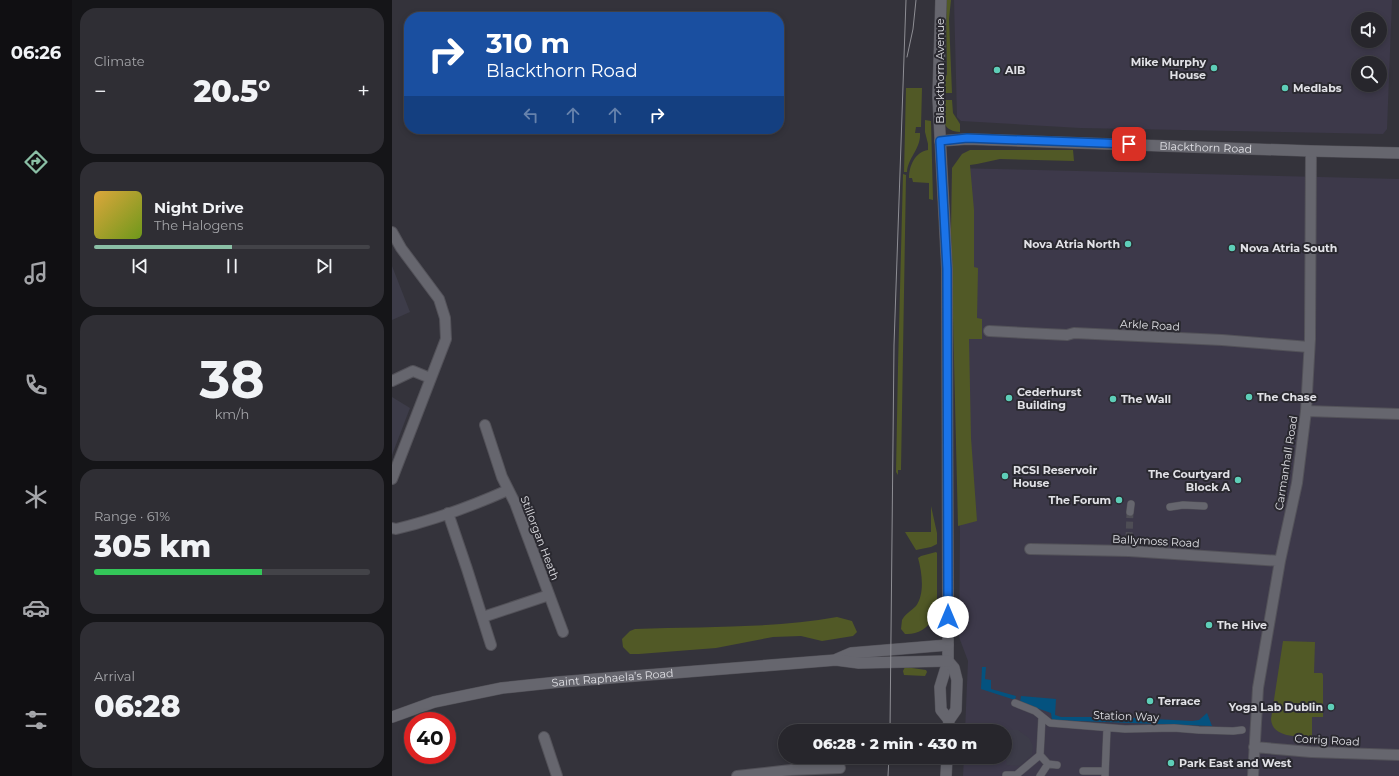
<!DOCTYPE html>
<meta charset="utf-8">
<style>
:root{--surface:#27262c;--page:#2f2e34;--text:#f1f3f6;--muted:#a4a5a9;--line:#434348;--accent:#8abfa5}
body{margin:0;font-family:Montserrat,sans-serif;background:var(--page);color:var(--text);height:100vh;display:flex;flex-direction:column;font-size:15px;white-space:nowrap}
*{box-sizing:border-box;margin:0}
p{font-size:13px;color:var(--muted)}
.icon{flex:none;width:22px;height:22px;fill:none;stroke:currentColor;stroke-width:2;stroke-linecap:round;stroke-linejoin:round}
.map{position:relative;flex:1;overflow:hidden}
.sheet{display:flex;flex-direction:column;gap:8px;padding:8px;background:#151518;width:320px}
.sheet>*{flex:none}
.banner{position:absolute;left:12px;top:12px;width:380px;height:122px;border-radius:16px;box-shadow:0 2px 6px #0003,0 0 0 1px var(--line);background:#1a4fa0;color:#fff;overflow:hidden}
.tools{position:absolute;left:959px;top:12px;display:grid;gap:8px}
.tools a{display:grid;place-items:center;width:36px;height:36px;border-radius:50%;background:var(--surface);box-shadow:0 2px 6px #0003,0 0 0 1px var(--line);font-size:20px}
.speed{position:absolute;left:12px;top:712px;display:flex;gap:8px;font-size:20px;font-weight:700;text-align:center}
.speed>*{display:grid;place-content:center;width:52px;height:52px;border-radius:50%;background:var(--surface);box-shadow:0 2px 6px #0003,0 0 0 1px var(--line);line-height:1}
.speed .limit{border:6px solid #d22;background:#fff;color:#111}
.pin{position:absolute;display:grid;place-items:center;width:34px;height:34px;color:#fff;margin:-17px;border-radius:8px;box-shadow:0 2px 6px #0006}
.me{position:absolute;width:44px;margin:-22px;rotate:0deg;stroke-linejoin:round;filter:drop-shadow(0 0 3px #0008)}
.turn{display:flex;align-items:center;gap:14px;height:84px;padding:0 16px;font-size:18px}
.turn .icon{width:52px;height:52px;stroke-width:2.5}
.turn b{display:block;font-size:28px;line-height:34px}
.lanes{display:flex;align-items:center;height:38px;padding:0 16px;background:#0003;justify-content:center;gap:20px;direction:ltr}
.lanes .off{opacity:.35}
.big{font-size:30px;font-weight:800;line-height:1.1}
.sheet .card{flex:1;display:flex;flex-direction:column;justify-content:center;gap:6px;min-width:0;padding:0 14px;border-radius:16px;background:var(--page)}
.sheet .dial{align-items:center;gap:0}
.dial b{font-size:52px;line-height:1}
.song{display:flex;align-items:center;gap:12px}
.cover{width:48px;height:48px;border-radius:6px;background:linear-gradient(135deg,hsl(40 70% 55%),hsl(80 70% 35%))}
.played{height:4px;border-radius:2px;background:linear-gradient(90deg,var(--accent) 50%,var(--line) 50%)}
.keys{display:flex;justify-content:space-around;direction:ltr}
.heat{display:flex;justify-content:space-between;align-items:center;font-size:22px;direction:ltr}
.charge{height:6px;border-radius:3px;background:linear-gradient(90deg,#34c759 61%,var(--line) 0)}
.trip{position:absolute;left:386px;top:724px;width:234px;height:40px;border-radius:20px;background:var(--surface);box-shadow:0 2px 6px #0003,0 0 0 1px var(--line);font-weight:800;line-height:40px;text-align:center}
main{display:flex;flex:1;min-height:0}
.tab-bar{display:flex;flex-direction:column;width:72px;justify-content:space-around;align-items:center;background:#100f12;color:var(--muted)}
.tab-bar .icon{width:28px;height:28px}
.tab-bar .on{color:var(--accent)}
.tab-bar b{font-size:18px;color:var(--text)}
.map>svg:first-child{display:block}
</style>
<main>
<nav class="tab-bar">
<b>06:26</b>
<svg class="icon on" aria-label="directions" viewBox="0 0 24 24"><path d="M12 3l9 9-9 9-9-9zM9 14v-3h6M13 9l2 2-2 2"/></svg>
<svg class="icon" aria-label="music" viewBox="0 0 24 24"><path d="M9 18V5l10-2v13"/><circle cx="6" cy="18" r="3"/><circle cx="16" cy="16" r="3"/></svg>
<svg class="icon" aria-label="phone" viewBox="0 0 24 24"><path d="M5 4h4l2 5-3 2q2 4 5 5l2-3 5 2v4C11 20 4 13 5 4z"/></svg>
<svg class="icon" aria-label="climate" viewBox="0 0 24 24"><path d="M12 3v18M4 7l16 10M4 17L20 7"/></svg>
<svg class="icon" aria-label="car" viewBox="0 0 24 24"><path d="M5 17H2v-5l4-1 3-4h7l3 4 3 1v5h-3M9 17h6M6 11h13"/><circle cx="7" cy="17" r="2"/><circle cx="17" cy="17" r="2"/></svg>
<svg class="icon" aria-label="filters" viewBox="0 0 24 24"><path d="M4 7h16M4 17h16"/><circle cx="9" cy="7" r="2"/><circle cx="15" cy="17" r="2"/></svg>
</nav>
<section class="sheet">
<div class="card"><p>Climate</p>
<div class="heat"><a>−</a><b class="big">20.5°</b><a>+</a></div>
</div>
<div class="card">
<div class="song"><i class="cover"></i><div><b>Night Drive</b><p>The Halogens</p></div></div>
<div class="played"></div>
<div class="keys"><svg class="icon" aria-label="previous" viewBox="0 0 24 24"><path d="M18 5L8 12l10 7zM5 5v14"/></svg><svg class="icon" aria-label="pause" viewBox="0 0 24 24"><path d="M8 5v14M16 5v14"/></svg><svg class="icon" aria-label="next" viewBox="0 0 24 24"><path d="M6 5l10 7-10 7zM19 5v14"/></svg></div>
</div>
<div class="card dial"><b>38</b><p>km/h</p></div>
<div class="card"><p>Range · 61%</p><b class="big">305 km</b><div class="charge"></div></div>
<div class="card"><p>Arrival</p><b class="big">06:28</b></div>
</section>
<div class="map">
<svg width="1007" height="776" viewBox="0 0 1007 776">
<rect width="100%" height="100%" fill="#34333b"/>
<path fill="#3d394a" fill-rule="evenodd" d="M562 0H1000L995 129 991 134 688 128 569 121 565 117ZM966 19H988V41H966ZM966 63H988V85H966Z
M560 168 1007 179V776H571L572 757H613V731H573L576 661 567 637 568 531 564 437 559 234Z"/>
<path fill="#3d3c49" d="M0 266 18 312 0 320Z
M0 397 18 408 0 455Z
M616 730H626L630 733 637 738 641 746 640 755 627 766 614 765Z"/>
<path fill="#515926" d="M554 0H559L557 19 560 93H551V85L555 74Z
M514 88H530L529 127H524L523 133H528C529 149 516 157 515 172H512Z
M551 100H560L561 113 568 124V132C547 130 552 117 551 100Z
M533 120 539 121 541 200 537 199V183L521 182 520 178H517C517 166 523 152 536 150V144L533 132Z
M578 150H681L682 161 608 159 585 164 578 165 582 210V267L586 268 585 318 590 319V339H577L579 438 585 521 566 526 559 234 560 168 570 154Z
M511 174 514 175 509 470H506V475L504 472 506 367Z
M539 506 545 533V544L539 547 524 550 513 532H539Z
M544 552 545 553V601L543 618 540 619C536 629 524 635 513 634L509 629 510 620C513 614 519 611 524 606 533 594 530 572 526 558L529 556Z
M445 617 460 621 465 632 461 636 430 641 409 636 381 637 324 648 247 654H238L231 647 230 639 238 631 243 629C310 626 379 629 445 617Z
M891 641 923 642 922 673H930L931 675V717H920V738C906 736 880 738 879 719Z
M513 667 534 670 535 672 533 676 512 675 511 671Z"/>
<path fill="#04527f" d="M590 667H594L593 679 599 680V689L624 696 623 700 589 689Z
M629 696 664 699 663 715 669 717H724L800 721 807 720 815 713 820 726 660 720 659 713 628 702Z"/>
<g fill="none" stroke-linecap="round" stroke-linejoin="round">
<path stroke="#4e4d55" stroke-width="7" stroke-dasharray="7 3.5" stroke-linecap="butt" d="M737 539 738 512"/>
<g stroke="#535259" stroke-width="8">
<path id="pedestrian" d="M778 507 791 505 812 506
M738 512 739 504
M737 551V539
M623 703 643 711 658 723 733 729 782 728 807 730 841 731 850 730
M648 755 656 764 648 776
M656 764 665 765
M691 771H713
M614 775H622
M623 776 648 755 650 717
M713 776 715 728"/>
</g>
<g stroke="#535259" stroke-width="12">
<path id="minor" d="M0 232 9 248 47 299 53 318 54 339 0 479
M597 331 675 335 682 333 830 340 917 347
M0 381 21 371 38 378
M914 411 1007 414
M93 425 110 477 123 503 171 632
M56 513 75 569 99 645
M0 528 4 529C42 520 80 506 116 490
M638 549 737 551 888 561
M91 617 157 595
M152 737 165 776
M862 747 919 752 1007 755
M345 776 399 770 448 768
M861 776 866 688 888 561 905 483 914 411 918 339 919 151"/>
</g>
<g stroke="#535259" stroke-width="12">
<g id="tertiary">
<path d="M549 0 546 97 555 269 556 617V661L548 687 549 710 557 720"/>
<path id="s1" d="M548 141 575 139 919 151 1007 153"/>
<path d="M445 659 459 653 556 645"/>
<path d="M556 661 562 668 565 680 564 710 557 720 556 731"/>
<path id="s2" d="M0 717 42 702 110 688 167 682 444 660 467 663 556 661"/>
<path d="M554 776 555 757"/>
</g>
</g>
<use href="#pedestrian" stroke="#66666e" stroke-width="7"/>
<use href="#minor" stroke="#66666e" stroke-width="10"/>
<use href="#tertiary" stroke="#66666e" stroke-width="11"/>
<path stroke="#8e8e94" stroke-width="1" d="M515 57 521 29 524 0
M498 731 502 345 514 0
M496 776 497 757"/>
</g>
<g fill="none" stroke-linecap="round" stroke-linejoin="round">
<g stroke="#114b97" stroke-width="10">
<path id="route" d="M556 617 555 269 548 141 575 138 737 144"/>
</g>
<use href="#route" stroke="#1a73e8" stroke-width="7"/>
</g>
<g fill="#5eceb8" stroke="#2a2930" stroke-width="1.5">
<circle cx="822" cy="68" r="4"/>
<circle cx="605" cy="70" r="4"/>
<circle cx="893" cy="88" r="4"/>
<circle cx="736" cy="244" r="4"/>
<circle cx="840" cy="248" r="4"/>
<circle cx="857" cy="397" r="4"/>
<circle cx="617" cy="398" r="4"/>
<circle cx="721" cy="399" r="4"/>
<circle cx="613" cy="476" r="4"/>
<circle cx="846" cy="480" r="4"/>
<circle cx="727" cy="500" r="4"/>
<circle cx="817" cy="625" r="4"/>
<circle cx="758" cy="701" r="4"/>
<circle cx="939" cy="707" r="4"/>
<circle cx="779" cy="763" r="4"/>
</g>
<g text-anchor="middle" stroke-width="4" stroke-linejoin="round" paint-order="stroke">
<g font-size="11" font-weight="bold" fill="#e1e1e6" stroke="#2a2930" text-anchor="start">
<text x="814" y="66" text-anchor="end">Mike Murphy<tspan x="814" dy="13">House</tspan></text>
<text x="613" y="74">AIB</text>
<text x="901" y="92">Medlabs</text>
<text x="728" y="248" text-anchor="end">Nova Atria North</text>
<text x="848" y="252">Nova Atria South</text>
<text x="625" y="396">Cederhurst<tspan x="625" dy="13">Building</tspan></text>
<text x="865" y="401">The Chase</text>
<text x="729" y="403">The Wall</text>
<text x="621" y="474">RCSI Reservoir<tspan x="621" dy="13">House</tspan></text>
<text x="838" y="478" text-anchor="end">The Courtyard<tspan x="838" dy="13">Block A</tspan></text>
<text x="719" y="504" text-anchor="end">The Forum</text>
<text x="825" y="629">The Hive</text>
<text x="766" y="705">Terrace</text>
<text x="931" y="711" text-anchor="end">Yoga Lab Dublin</text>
<text x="787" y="767">Park East and West</text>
</g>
<g font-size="11" fill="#e1e1e6" stroke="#2a2930">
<text transform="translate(548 71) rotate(-90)" y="4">Blackthorn Avenue</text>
<text dy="4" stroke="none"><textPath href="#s1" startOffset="266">Blackthorn Road</textPath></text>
<text transform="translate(758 325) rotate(3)" y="4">Arkle Road</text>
<text transform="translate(894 463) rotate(-81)" y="4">Carmanhall Road</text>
<text transform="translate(148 538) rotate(69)" y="4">Stillorgan Heath</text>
<text transform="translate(764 541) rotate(3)" y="4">Ballymoss Road</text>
<text dy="4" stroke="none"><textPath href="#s2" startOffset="225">Saint Raphaela’s Road</textPath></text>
<text transform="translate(734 716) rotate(2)" y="4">Station Way</text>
<text transform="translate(935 740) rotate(3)" y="4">Corrig Road</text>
</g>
</g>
</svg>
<div class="tools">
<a><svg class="icon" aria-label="sound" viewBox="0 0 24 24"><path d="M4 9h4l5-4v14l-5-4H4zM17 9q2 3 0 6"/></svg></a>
<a><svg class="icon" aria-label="search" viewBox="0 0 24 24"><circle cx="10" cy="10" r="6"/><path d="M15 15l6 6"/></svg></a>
</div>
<div class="speed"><div class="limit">40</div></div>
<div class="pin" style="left:737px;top:144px;background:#d93025"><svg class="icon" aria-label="arrive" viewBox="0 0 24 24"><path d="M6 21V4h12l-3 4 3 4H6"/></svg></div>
<svg class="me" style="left:556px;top:617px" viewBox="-20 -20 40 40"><circle r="19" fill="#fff"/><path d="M0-13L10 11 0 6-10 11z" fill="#1a73e8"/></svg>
<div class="trip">06:28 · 2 min · 430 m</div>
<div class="banner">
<div class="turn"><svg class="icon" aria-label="right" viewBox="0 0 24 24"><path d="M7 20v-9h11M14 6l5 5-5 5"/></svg><div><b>310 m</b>Blackthorn Road</div></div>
<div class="lanes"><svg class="icon off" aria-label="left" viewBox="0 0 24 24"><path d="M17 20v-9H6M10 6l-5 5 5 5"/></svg><svg class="icon off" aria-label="ahead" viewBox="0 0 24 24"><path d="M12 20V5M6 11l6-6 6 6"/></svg><svg class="icon off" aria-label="ahead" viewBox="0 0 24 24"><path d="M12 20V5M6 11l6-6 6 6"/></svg><svg class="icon" aria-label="right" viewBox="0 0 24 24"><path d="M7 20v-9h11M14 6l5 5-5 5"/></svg></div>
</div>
</div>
</main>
